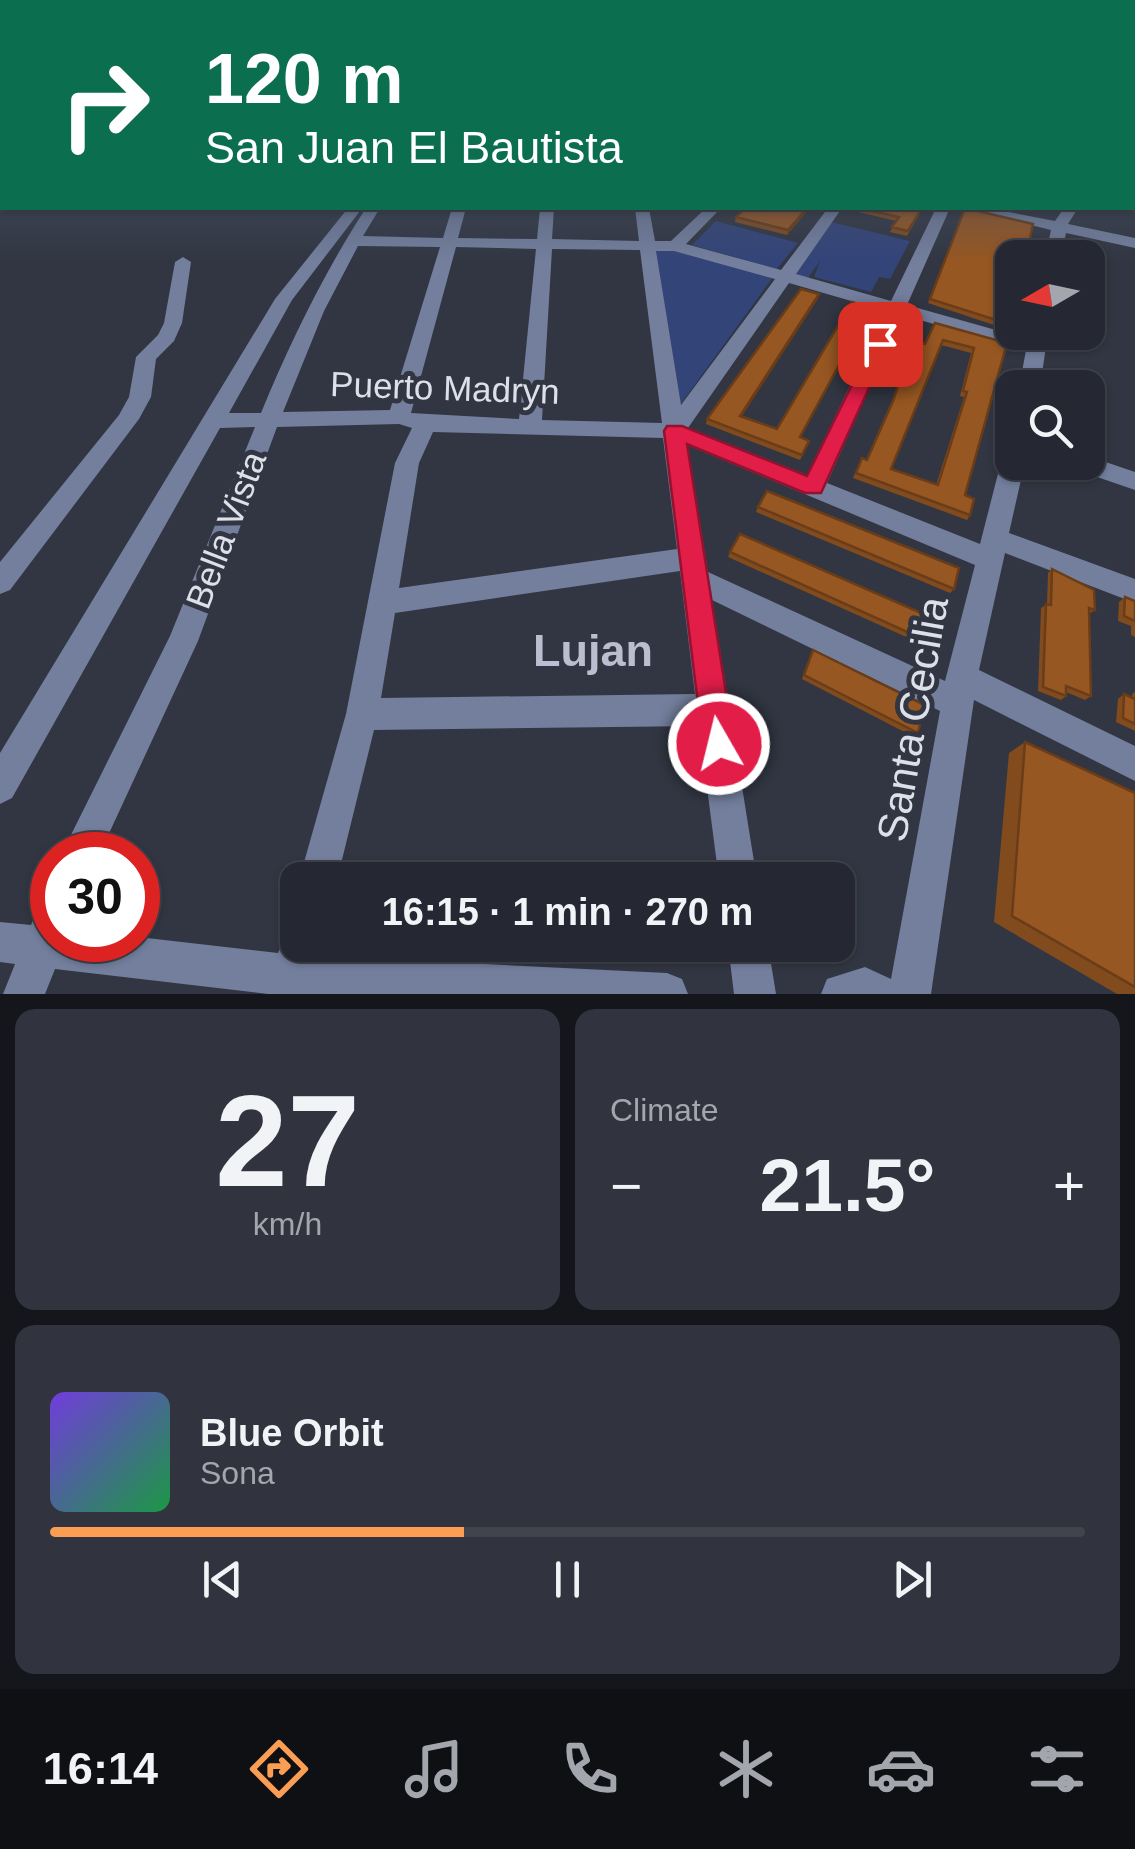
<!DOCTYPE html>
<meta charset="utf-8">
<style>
:root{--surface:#252832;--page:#31343e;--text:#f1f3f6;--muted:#a3a6ac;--line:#42444d;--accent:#fc9d54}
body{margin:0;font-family:Helvetica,sans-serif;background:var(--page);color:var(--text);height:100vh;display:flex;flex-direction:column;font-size:38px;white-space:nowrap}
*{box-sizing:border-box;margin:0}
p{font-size:32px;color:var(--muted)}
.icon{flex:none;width:55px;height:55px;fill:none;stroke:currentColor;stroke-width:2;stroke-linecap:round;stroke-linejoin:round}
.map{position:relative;height:994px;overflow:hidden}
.panel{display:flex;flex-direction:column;gap:15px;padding:15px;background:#14161c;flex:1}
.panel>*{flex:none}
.banner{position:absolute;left:0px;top:0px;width:1135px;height:210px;box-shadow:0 2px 8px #0004,0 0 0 2px var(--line);background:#0b6e4f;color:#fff;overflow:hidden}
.needle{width:65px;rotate:261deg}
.tools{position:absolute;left:995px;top:240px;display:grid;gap:20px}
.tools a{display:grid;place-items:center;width:110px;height:110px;border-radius:20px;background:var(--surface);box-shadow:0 2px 8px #0004,0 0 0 2px var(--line);font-size:50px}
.speed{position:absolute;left:30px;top:832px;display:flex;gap:20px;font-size:50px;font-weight:700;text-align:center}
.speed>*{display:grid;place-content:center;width:130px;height:130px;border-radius:50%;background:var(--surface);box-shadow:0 2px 8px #0004,0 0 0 2px var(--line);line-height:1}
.speed .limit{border:15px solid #d22;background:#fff;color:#111}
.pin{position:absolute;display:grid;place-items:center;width:85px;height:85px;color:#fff;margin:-42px;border-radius:20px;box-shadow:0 5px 15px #0006}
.me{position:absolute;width:110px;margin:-55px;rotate:352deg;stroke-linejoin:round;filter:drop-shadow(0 0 8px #0008)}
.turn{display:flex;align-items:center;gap:35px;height:210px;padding:0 40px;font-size:45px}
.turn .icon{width:130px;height:130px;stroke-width:2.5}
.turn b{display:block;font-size:70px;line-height:85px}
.big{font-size:75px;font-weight:800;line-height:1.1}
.panel .tile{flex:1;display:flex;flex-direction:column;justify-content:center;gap:15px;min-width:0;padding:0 35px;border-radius:20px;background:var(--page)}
.panel .dial{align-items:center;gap:0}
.dial b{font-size:130px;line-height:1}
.song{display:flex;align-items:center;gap:30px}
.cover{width:120px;height:120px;border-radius:15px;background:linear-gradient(135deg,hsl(260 70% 55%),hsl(140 70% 35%))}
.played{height:10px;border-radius:5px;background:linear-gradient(90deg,var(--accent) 40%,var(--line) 40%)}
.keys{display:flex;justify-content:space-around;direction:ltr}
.heat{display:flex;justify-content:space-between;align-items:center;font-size:55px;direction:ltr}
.panel .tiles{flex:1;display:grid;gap:15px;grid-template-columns:1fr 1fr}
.tile:last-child{grid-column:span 2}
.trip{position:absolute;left:280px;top:862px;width:575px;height:100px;border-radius:20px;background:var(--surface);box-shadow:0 2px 8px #0004,0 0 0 2px var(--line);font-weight:800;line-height:100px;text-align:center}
.tabs{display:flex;height:160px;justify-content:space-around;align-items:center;background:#0f1014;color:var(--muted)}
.tabs .icon{width:70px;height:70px}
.tabs .selected{color:var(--accent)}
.tabs b{font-size:45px;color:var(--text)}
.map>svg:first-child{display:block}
</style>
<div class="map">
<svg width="1135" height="994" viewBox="0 0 1135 994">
<rect width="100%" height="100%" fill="#313642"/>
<path fill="#334479" d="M716 221 798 243 777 269 692 245Z
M827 221 910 241 890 279 879 277 871 292 814 277 820 261 808 278 788 273Z
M655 249 678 250 773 277 680 405Z"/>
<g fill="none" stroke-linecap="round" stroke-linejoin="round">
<path fill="#737f9d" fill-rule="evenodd" d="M1132 126H1135V134L1132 133Z
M348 208 360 211 292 300 229 413H261C291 340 325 271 366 208H380L363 236 443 238 452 208H466L458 238 537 239 540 208H554L552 239 639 241 635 208H649L655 241H671L706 208H721L686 244 781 270 828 208H842L796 274 891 301 936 208H950L907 305 1028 339 1030 332H1048L1040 388H1019L1026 350 902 315 827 483 980 544 1001 462 1012 454V462H1025L1009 533 1135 579V603L1005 553 979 670 1135 746V781L974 700 931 994H821L827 979 865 967 891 979 940 711 712 600 757 880H719L699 726 374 730 337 880H299L346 714 395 463 412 428 399 424 277 427 198 641 99 855H61L170 636 255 427 220 428 12 798 0 804V753L275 299ZM358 246 440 247 390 410 283 412 324 311ZM456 247 536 249 519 419 411 413ZM552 249 640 250 662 423 542 420ZM656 251H674L775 279 681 405ZM789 283 886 311 807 475 688 428ZM433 432 663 438 677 549 399 588 419 463ZM687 445 975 565 945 681 708 572ZM680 571 695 694 381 698 395 613Z
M962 208H988L1055 221 1064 208H1078L1068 224 1135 238V248L1066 233 1061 258H1045L1051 230Z
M183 257 191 262 182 323 174 341 156 359 151 397 139 419 10 590 0 594V562L119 415 129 397 136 357 158 335 164 323 175 262Z
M1088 456 1135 472V490L1071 468 1067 462H1088Z
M52 903V940L138 937 278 953 287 931 298 926V945H321L319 956 667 973 682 979 688 994H268L55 969 45 994H3L15 964 0 962V922L31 925 38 909Z
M728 945H768L776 994H734Z"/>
</g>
<path fill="#824b1d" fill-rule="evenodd" d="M810 208 787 235 735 222 736 217Z
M855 208H923L907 236 890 232 896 221 854 211Z
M965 208 1012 325 1009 330 928 303Z
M819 294 742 416 809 441 800 460 706 424 707 419Z
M935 323 1007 343 965 495 970 515 967 520 853 478 862 458 866 460 890 405 925 344ZM941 345 971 353 960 396 964 397 936 485 891 469Z
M758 507 954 589 950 593 756 512Z
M730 552 936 645 933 649 728 557Z
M1052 569 1095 610 1089 614 1091 696 1085 700 1066 692V696L1061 700 1038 691 1041 608 1047 604 1048 573Z
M1125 597 1135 601V637L1131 635V626L1118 621 1119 602Z
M813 650 918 733 914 737 802 679Z
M1135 692V731L1116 722 1118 699 1124 694 1132 698V694Z
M1025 742 1135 793V994H1117L994 922 1009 753Z"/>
<path fill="#6a3d18" d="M807 208H810L787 235 788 230Z
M819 294 818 299 739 421 740 416Z"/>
<path fill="#975722" stroke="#6a3d18" stroke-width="2.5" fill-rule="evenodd" d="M745 208H807L788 230 736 217Z
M859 208H922L908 231 892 227 899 217Z
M965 208 1033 224 1026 258H1012V325L930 299Z
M801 289 819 294 740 416 777 429 852 302 870 308 800 437 809 441 802 455 707 419Z
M935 323 1007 343 965 495 974 499 970 515 856 473 862 458 867 460 893 401 913 340 925 344ZM943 340 974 348 963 391 967 392 938 485 891 469Z
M767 491 959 568 954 589 758 507Z
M740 534 942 622 936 645 730 552Z
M1052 569 1094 590 1095 610 1089 608 1091 696 1066 686V696L1043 687 1046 604 1051 605Z
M1125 597 1135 601V621L1124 616Z
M813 650 924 705 918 733 804 675Z
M1124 694 1135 699V724L1123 718Z
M1025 742 1135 793V987L1012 916Z"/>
<linearGradient id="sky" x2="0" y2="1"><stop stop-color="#1b1e24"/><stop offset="0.47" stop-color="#485265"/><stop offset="1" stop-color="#485265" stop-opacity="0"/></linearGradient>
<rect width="1135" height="262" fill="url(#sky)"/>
<path fill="#e11d48" stroke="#92132f" stroke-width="2.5" d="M874 340 889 344 821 493H805L687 444 734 744 730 755 719 759 708 755 703 744 664 431 667 426H682L807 476Z"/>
<g text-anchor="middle" stroke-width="10" stroke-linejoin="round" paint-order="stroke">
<g font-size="35" fill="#dde0e8" stroke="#313642">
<text transform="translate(445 388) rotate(2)" y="12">Puerto Madryn</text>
<text transform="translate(226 530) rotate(-69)" y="12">Bella Vista</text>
</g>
<g font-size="42" fill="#dde0e8" stroke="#313642">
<text transform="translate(912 719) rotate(-80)" y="15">Santa Cecilia</text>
</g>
<g font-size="45" font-weight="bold" fill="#b9bfcf" stroke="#313642">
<text x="593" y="666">Lujan</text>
</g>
</g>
</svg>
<div class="tools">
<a><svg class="needle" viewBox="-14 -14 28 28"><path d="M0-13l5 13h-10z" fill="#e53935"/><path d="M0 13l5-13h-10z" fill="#a3a6ac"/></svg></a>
<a><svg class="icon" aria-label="search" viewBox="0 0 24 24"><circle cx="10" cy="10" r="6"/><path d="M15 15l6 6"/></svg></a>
</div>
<div class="speed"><div class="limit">30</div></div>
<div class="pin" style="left:880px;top:344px;background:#d93025"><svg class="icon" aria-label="arrive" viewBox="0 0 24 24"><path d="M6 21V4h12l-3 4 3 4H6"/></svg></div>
<svg class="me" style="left:719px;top:744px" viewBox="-20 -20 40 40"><circle r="17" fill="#e11d48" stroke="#fff" stroke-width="3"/><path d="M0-11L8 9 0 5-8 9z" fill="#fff"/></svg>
<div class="trip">16:15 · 1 min · 270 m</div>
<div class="banner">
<div class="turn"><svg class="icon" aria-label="right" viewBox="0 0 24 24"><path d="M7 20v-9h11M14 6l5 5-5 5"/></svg><div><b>120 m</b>San Juan El Bautista</div></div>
</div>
</div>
<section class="panel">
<div class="tiles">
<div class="tile dial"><b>27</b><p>km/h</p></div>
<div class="tile"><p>Climate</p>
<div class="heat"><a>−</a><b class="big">21.5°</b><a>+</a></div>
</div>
<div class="tile">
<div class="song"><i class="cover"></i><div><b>Blue Orbit</b><p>Sona</p></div></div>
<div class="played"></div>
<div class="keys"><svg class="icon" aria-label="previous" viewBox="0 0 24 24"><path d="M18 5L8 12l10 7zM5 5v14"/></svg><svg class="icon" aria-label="pause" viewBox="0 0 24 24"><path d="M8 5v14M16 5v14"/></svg><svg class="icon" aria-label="next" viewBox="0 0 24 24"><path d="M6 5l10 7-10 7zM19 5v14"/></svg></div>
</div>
</div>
</section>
<nav class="tabs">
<b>16:14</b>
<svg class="icon selected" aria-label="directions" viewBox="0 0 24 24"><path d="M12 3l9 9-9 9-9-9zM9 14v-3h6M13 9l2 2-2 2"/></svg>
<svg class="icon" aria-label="music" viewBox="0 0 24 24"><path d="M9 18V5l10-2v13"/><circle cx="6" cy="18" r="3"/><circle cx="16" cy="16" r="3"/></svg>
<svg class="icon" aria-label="phone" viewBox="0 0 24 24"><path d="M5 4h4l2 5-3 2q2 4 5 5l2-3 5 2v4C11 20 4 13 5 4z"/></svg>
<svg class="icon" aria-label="climate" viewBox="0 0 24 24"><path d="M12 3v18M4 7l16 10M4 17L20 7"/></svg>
<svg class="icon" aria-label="car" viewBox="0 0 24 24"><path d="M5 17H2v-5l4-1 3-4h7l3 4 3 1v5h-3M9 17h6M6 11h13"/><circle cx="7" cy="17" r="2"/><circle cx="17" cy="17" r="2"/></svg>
<svg class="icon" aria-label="filters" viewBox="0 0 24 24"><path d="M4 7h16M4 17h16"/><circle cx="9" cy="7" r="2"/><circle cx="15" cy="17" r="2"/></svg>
</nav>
